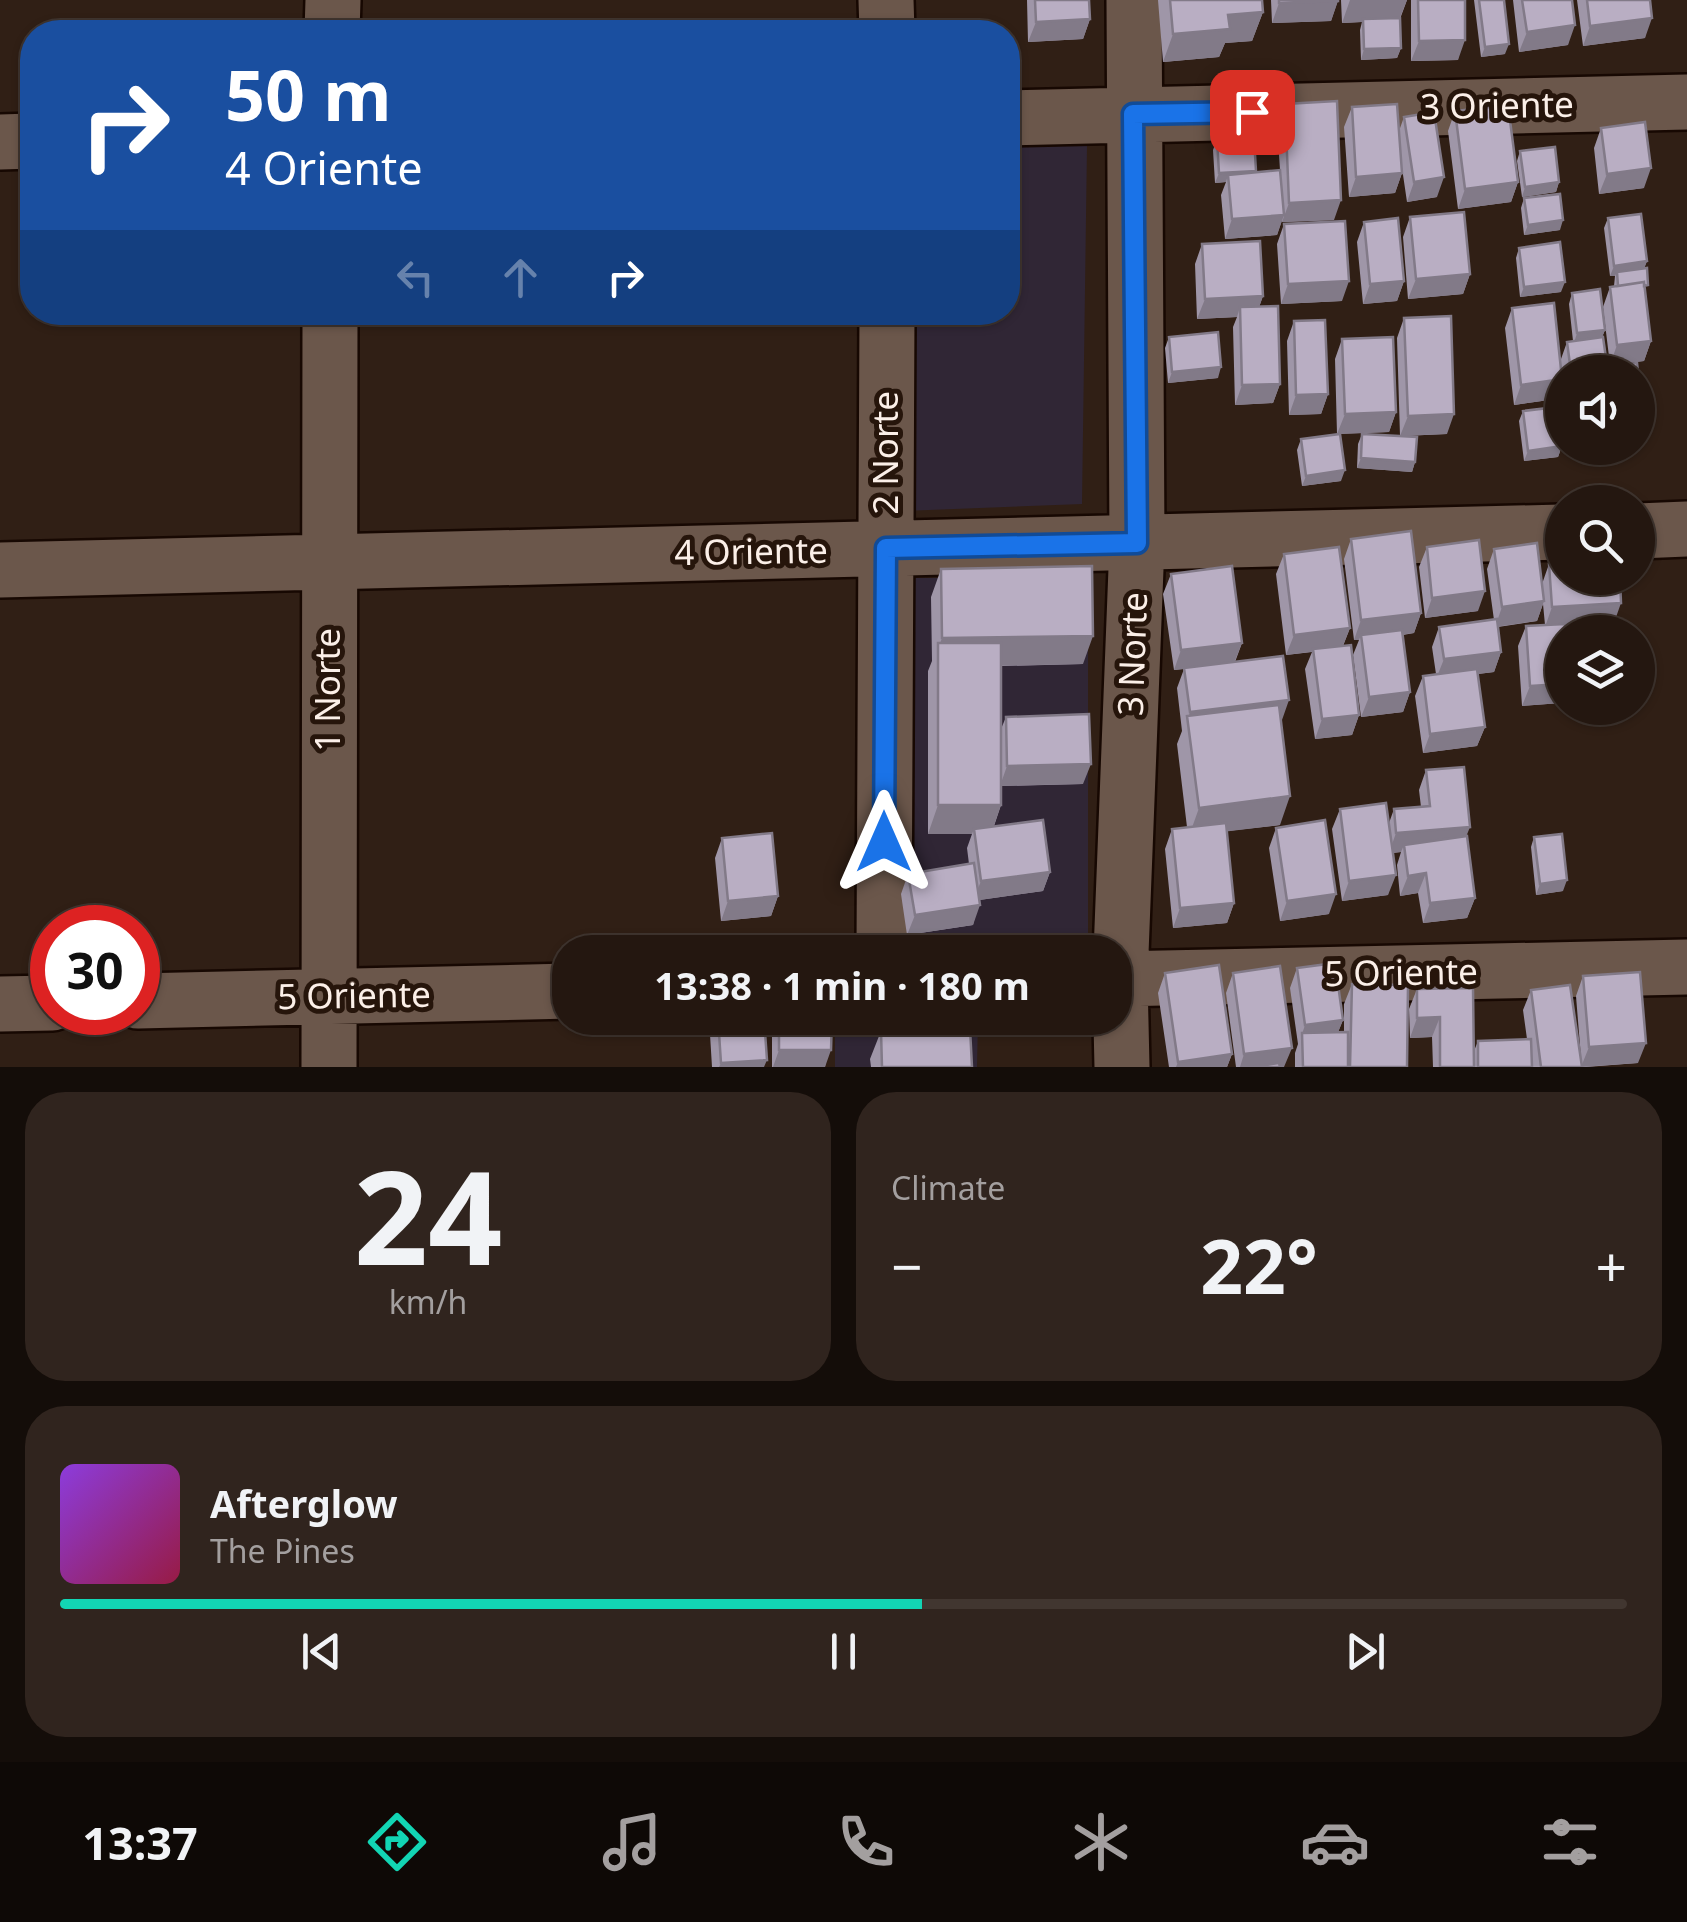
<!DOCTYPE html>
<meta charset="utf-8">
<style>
:root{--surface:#241710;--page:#30241e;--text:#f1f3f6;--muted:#a39f9f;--line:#413630;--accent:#12d5b4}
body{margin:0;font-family:"Noto Sans",sans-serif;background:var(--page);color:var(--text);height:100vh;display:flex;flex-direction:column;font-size:38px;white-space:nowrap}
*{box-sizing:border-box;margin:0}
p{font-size:32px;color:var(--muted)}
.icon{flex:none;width:55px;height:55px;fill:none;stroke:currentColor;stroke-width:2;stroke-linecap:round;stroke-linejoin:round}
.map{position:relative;height:1067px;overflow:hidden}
.drawer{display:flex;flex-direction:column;gap:25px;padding:25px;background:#140d09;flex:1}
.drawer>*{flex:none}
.hud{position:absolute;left:20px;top:20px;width:1000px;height:305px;border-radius:40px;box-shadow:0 2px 8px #0004,0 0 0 2px var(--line);background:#1a4fa0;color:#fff;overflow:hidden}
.buttons{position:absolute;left:1545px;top:355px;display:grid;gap:20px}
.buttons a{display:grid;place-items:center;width:110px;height:110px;border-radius:50%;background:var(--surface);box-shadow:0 2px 8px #0004,0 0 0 2px var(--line);font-size:50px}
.speed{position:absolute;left:30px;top:905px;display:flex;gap:20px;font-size:50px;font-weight:700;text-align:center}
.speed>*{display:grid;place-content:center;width:130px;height:130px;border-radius:50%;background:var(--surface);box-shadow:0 2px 8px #0004,0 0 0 2px var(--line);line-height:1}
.speed .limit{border:15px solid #d22;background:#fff;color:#111}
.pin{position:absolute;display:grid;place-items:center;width:85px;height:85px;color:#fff;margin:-42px;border-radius:20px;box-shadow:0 5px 15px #0006}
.me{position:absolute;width:110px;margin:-55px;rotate:0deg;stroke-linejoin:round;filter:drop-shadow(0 0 8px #0008)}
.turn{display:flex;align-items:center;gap:35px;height:210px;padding:0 40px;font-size:45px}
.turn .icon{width:130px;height:130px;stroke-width:2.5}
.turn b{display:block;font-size:70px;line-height:85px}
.lanes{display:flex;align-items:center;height:95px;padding:0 40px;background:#0003;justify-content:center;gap:50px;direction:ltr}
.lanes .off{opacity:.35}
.big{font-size:75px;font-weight:700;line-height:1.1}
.drawer .card{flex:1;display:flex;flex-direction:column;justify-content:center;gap:15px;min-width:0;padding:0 35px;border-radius:40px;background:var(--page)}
.drawer .dial{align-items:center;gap:0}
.dial b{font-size:130px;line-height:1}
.song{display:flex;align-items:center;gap:30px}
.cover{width:120px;height:120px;border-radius:15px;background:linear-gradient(135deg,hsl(270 70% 55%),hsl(340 70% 35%))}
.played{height:10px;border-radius:5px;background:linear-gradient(90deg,var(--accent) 55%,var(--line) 55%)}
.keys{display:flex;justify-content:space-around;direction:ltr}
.heat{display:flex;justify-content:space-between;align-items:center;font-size:55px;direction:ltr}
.drawer .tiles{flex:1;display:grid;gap:25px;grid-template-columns:1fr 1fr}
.card:last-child{grid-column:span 2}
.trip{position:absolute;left:552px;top:935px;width:580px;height:100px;border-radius:40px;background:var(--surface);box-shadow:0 2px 8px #0004,0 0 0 2px var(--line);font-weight:700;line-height:100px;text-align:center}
.tabs{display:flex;height:160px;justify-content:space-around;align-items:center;background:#0e0906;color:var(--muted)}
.tabs .icon{width:70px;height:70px}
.tabs .active{color:var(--accent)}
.tabs b{font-size:45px;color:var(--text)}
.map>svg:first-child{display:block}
</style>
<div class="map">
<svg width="1687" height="1067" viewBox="0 0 1687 1067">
<rect width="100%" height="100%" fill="#301f15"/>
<path fill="#302635" d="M1008 146H1087L1082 504 903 511 905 313 1008 312Z
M1088 577V941L897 944 903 578Z
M835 1018H978L977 1067H835Z"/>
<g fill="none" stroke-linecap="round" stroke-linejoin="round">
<g stroke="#170802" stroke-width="60">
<path id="minor" d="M886 0 887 32
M332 32 333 0
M1008 118 1687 102
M0 142 32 141
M1638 531 1687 529
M0 570 1562 532
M884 952 887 312
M1115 979 1687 967
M138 1001 570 991
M0 1004 52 1003
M329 1067 330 312
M1122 1067 1120 979 1137 543 1134 0"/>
</g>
<use href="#minor" stroke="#6b574b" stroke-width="55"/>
</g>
<path fill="#9f96a8" d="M1027 0H1089L1090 19 1083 39 1028 42Z
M1158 0H1262L1263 12 1252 41 1225 43 1219 57 1163 62Z
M1271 0H1338L1331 21 1272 23Z
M1341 0H1407L1400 19 1401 48 1397 58 1361 60 1360 30 1362 22 1342 23Z
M1411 0H1465L1458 60 1411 61Z
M1474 0H1504L1505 54 1481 57Z
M1513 0H1572L1568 45 1519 52Z
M1577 0H1650L1645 38 1583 46Z
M1285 104 1334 220 1282 222V220L1277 235 1225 239 1221 195 1226 182 1215 183 1213 150 1217 139 1255 172 1280 170 1277 124Z
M1352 107 1399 131 1404 117 1437 197 1407 202 1402 168V173L1395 193 1349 197 1344 127Z
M1455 111 1518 182 1511 202 1458 209 1448 131Z
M1601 128 1644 188 1599 194 1594 148Z
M1520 151 1559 182 1556 192 1522 197 1517 161Z
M1524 198 1560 230 1524 235 1521 208Z
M1410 217 1470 274 1463 294 1408 299 1403 237Z
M1608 218 1647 261 1644 268 1645 294 1651 341 1644 361 1610 365 1603 307 1610 287 1614 286 1615 276H1610L1604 228Z
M1364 222 1404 281 1397 301 1363 304 1357 242Z
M1284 224 1342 301 1281 304 1277 244Z
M1202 244 1263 296 1259 307 1280 384 1273 403 1235 405 1233 327 1237 317 1197 319 1195 264Z
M1519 248 1561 292 1520 297 1516 258Z
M1572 293 1605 330 1602 337 1608 372H1562V382L1556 399 1514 405 1505 328 1512 308 1561 359 1567 342 1573 341 1569 304Z
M1404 318 1447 434 1403 436 1415 462 1412 472 1357 468 1358 444 1362 434 1400 436 1397 338Z
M1294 321 1328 394 1321 414 1289 415 1287 341Z
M1169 337 1218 378 1168 383 1165 348Z
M1342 339 1396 412 1389 432 1337 434 1335 359Z
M1523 411 1562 446 1558 457 1524 461 1519 421Z
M1301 439 1341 481 1302 486 1297 450Z
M1351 539 1421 613 1414 633 1403 635 1410 692 1403 712 1361 717 1353 655 1359 640H1354L1344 559Z
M1427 547 1478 611 1425 618 1419 567Z
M1494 549 1542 584 1549 564 1614 623 1565 626 1562 632V699L1561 703 1522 706 1518 646 1526 626 1545 625 1543 604 1537 621 1498 627 1501 652 1494 672 1478 674 1485 727 1477 746 1423 753 1415 696 1423 676 1436 674 1432 647 1439 627 1494 620 1487 569Z
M1284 554 1350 628 1343 646 1359 715 1352 735 1315 739 1305 669 1312 652 1286 655 1276 574Z
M941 569 1083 664 1001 666V729L1006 717 1083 784 1001 786V805L994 826 1050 872 1043 891 979 900 973 925 907 935 901 894 908 874 969 864 967 848 972 834H928V671L932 661 931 597Z
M1171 574 1242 643 1235 662 1281 720 1280 825 1227 831 1234 903 1227 923 1173 928 1165 849 1172 829 1187 827 1177 744 1182 731 1177 688 1184 669 1174 670 1163 594Z
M1426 770 1466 836 1475 898 1467 918 1423 923 1418 893 1400 896 1397 865 1401 852 1393 853 1388 895 1342 901 1332 829 1340 809 1389 823 1394 809 1421 807 1419 790Z
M1276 828 1329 914 1280 921 1269 848Z
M1534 837 1563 891 1536 895 1531 847Z
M722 838 778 896 771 916 721 921 715 858Z
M1297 968 1343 1020 1338 1032H1344V1004L1352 984 1407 1067H1295V1053L1298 1044 1290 988Z
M1165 973 1232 1054 1227 1067H1169L1158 993Z
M1233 973 1284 1067H1236L1226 993Z
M1583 976 1638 1063 1586 1067H1433L1432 1037 1410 1038 1409 1009 1417 989 1474 1051 1478 1041 1527 1039 1523 1010 1531 990 1581 1058 1576 996Z
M709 1018H764V1067H712Z
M772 1018H832L825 1067H772Z
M897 1018H960L957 1028 972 1067H871L870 1059 881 1031 898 1030Z"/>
<path fill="#827a88" d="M1350 0H1407L1399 20 1342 23Z
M1338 1 1331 21 1272 23 1279 3Z
M1263 12 1252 41 1225 43 1219 57 1163 62 1173 34 1228 15Z
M1652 18 1645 38 1583 46 1590 26Z
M1090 19 1083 39 1028 42 1036 22Z
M1575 25 1568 45 1519 52 1527 32Z
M1465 40 1458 60 1411 61 1419 41Z
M1509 44 1505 54 1481 57 1485 47Z
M1401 48 1397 58 1361 60 1364 49Z
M1651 168 1644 188 1599 194 1607 174Z
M1256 171 1252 181 1228 175 1226 182 1215 183 1219 173Z
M1402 173 1395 193 1349 197 1356 177Z
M1444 177 1437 197 1407 202 1414 182Z
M1518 182 1511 202 1458 209 1465 189Z
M1559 182 1556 192 1522 197 1525 187Z
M1341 200 1334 220 1282 222 1289 203Z
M1284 215 1277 235 1225 239 1232 219Z
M1563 220 1560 230 1524 235 1528 225Z
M1647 261 1643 272H1617L1615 276H1610L1614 266Z
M1470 274 1463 294 1408 299 1416 279Z
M1349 281 1342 301 1281 304 1288 284Z
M1404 281 1397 301 1363 304 1370 284Z
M1565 282 1561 292 1520 297 1524 287Z
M1263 296 1256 316 1240 307 1237 317 1197 319 1205 299Z
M1605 330 1601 340 1574 343 1577 333Z
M1651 341 1644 361 1610 365 1617 345Z
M1221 367 1218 378 1168 383 1172 372Z
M1562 379 1556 399 1514 405 1521 385Z
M1280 384 1273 403 1235 405 1242 385Z
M1328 394 1321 414 1289 415 1296 395Z
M1396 412 1389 432 1337 434 1345 414Z
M1454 414 1447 434 1400 436 1408 416Z
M1562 446 1558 457 1524 461 1528 451Z
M1575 448H1606L1604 454 1571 458Z
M1361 458 1415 462 1412 472 1357 468Z
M1345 470 1341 481 1302 486 1306 476Z
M1485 591 1478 611 1425 618 1432 598Z
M1544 601 1537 621 1495 627 1502 607Z
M1621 603 1614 623 1545 627 1552 607Z
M1421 613 1414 633 1361 640V635L1359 640H1354L1361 620Z
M1350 628 1342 648 1286 655 1294 635Z
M1093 636 1083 664 938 667V649L942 638Z
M1242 643 1234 663 1174 670 1181 650Z
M1501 652 1494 672 1436 679 1444 659Z
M1562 684 1561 703 1522 706 1530 686Z
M1410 692 1403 712 1361 717 1369 697Z
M1289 700 1282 720 1188 718 1190 712Z
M1359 715 1352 735 1315 739 1322 719Z
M1485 727 1477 746 1423 753 1430 734Z
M1091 764 1083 784 1000 786 1007 766Z
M1290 796 1280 825 1189 836 1199 808Z
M938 805H1001L991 834 974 829 972 834H928Z
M1470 827 1462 847 1404 845 1401 852 1389 853 1396 833Z
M1050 872 1043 891 973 901 981 881Z
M1426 873 1418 893 1400 896 1408 876Z
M1396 875 1388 895 1342 901 1349 881Z
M1567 880 1563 891 1536 895 1540 884Z
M1336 894 1329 914 1280 921 1287 901Z
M778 896 771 916 721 921 728 901Z
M1475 898 1467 918 1423 923 1430 903Z
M1234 903 1227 923 1173 928 1180 908Z
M980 905 973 925 907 935 915 915Z
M1440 1017 1432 1037 1410 1038 1417 1018Z
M960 1018 953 1038 898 1041 905 1021Z
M1343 1020 1335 1040 1302 1034 1305 1025Z
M1646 1043 1638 1063 1581 1067 1589 1047Z
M1292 1048 1284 1067H1240L1244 1054Z
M779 1050H831L825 1067H773Z
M1232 1054 1227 1067H1176L1178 1062Z
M767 1060 764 1067H719L721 1063Z"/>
<path fill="#b9aec3" stroke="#827a88" stroke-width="2.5" d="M1035 0H1089L1090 19 1036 22Z
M1170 0H1262L1263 12 1228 15 1230 29 1173 34Z
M1279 0H1338V1L1279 3Z
M1418 0H1465V40L1419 41Z
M1479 0H1504L1509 44 1485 47Z
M1522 0H1572L1575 25 1527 32Z
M1587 0H1650L1652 18 1590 26Z
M1400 18 1401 48 1364 49 1363 19Z
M1337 101 1341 200 1289 203 1285 104Z
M1397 104 1402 173 1356 177 1352 107Z
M1508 105 1518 182 1465 189 1455 111Z
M1434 112 1444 177 1414 182 1404 117Z
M1645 122 1651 168 1607 174 1601 128Z
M1254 137 1256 171 1219 173 1217 139Z
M1555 147 1559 182 1525 187 1520 151Z
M1280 170 1284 215 1232 219 1228 175Z
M1560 194 1563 220 1528 225 1524 198Z
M1464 212 1470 274 1416 279 1410 217Z
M1641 214 1647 261 1614 266 1608 218Z
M1398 218 1404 281 1370 284 1364 222Z
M1345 221 1349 281 1288 284 1284 224Z
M1260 241 1263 296 1205 299 1202 244Z
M1560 242 1565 282 1524 287 1519 248Z
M1647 268 1648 285 1644 286V282L1618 286 1617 272Z
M1644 282 1651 341 1617 345 1610 287Z
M1600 289 1605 330 1577 333 1572 293Z
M1554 303 1562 379 1521 385 1512 308Z
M1278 306 1280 384 1242 385 1240 307Z
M1451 316 1454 414 1408 416 1404 318Z
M1325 320 1328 394 1296 395 1294 321Z
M1218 332 1221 367 1172 372 1169 337Z
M1393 337 1396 412 1345 414 1342 339Z
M1603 337 1608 372H1571L1567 342Z
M1637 363 1642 408 1638 409V372H1611V367Z
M1557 407 1562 446 1528 451 1523 411Z
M1340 434 1345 470 1306 476 1301 439Z
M1362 434 1417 437 1415 462 1361 458Z
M1411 531 1421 613 1361 620 1351 539Z
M1479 540 1485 591 1432 598 1427 547Z
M1537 543 1544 601 1502 607 1494 549Z
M1339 547 1350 628 1294 635 1284 554Z
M1549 564H1562V578H1620L1621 603 1552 607Z
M1092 566 1093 636 942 638 941 569Z
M1232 566 1242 643 1181 650 1171 574Z
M1497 619 1501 652 1444 659 1439 627Z
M1565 624 1566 632H1562V684L1530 686 1526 626Z
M1402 630 1410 692 1369 697 1361 635Z
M938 643H1001V805H938Z
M1351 645 1359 715 1322 719 1313 649Z
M1283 656 1289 700 1190 712 1184 668Z
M1477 669 1485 727 1430 734 1423 676Z
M1279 705 1290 796 1199 808 1187 716Z
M1089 714 1091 764 1007 766 1006 717Z
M1464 767 1470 827 1396 833 1394 809 1430 806 1426 770Z
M1386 803 1396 875 1349 881 1340 809Z
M1043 820 1050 872 981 881 974 829Z
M1325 820 1336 894 1287 901 1276 828Z
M1226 823 1234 903 1180 908 1172 829Z
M772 833 778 896 728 901 722 838Z
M1562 834 1567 880 1540 884 1534 837Z
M1467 836 1475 898 1430 903 1426 873 1408 876 1404 845Z
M974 863 980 905 915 915 908 874Z
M1335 963 1343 1020 1305 1025 1297 968Z
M1219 965 1232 1054 1178 1062 1165 973Z
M1280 966 1292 1048 1244 1054 1233 973Z
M1640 972 1646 1043 1589 1047 1583 976Z
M1352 984 1408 985 1407 1067H1350Z
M1570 985 1582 1067H1541L1531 990Z
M1473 988 1474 1067H1440V1017L1417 1018V989Z
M718 1018H764L767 1060 721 1063Z
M779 1018H832L831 1050H779Z
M905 1018H960L905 1021Z
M970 1028 972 1067H882L881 1031Z
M1348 1032V1067H1303L1302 1033Z
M1531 1039 1532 1067H1478V1041Z
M1279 1063 1280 1067H1249Z"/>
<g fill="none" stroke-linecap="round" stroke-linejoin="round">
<g stroke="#114b97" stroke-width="25">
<path id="route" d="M884 842 886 548 1137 543 1133 114 1252 112"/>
</g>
<use href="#route" stroke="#1a73e8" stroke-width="18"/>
</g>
<g text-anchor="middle" stroke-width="10" stroke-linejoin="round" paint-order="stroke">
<g font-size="35" fill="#fbefe8" stroke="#26150b">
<text transform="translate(1497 106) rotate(-1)" y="12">3 Oriente</text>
<text transform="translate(886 453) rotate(-90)" y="12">2 Norte</text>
<text transform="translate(751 552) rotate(-1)" y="12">4 Oriente</text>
<text transform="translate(1133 654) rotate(-88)" y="12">3 Norte</text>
<text transform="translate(328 690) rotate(-90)" y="12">1 Norte</text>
<text transform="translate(1401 973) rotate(-1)" y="12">5 Oriente</text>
<text transform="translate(354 996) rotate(-1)" y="12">5 Oriente</text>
</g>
</g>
</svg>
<div class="buttons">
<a><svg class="icon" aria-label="sound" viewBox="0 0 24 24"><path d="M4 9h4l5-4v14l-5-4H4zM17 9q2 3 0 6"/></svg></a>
<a><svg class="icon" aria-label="search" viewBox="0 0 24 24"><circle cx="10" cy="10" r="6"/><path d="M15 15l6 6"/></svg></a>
<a><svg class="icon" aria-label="layers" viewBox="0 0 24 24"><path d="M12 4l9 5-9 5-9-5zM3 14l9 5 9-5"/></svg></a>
</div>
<div class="speed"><div class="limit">30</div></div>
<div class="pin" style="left:1252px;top:112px;background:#d93025"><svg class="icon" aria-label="arrive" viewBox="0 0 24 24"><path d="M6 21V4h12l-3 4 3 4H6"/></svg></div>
<svg class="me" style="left:884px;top:842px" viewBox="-20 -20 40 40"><path d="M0-17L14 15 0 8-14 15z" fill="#1a73e8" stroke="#fff" stroke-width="4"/></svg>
<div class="trip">13:38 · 1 min · 180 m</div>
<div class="hud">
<div class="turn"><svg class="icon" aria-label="right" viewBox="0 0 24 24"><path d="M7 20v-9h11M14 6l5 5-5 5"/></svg><div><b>50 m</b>4 Oriente</div></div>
<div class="lanes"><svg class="icon off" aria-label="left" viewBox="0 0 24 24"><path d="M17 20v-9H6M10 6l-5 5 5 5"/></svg><svg class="icon off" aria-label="ahead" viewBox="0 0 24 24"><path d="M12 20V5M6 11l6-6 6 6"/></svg><svg class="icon" aria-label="right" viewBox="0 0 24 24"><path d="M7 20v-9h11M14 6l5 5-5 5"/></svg></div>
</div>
</div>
<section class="drawer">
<div class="tiles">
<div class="card dial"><b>24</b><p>km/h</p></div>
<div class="card"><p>Climate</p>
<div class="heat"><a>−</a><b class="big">22°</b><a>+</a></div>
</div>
<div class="card">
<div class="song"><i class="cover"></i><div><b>Afterglow</b><p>The Pines</p></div></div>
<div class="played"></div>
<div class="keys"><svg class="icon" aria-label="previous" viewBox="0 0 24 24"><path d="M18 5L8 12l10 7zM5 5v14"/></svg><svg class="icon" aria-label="pause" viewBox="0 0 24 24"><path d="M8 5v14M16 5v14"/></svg><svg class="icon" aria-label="next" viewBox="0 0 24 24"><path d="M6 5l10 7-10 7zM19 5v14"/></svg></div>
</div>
</div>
</section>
<nav class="tabs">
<b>13:37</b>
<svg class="icon active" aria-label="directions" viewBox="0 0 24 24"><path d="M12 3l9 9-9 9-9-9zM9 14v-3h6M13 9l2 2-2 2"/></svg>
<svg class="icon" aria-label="music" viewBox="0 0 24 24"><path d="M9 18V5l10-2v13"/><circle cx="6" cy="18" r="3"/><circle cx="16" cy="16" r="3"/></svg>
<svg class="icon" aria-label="phone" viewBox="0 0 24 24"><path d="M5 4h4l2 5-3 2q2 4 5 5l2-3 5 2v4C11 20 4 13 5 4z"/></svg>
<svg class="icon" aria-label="climate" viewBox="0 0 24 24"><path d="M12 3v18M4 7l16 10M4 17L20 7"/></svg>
<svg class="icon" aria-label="car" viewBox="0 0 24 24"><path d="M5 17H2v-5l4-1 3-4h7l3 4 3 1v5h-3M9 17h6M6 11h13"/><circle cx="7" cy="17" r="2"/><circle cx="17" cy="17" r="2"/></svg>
<svg class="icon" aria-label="filters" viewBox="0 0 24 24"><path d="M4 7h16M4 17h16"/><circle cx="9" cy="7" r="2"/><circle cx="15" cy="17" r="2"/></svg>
</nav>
